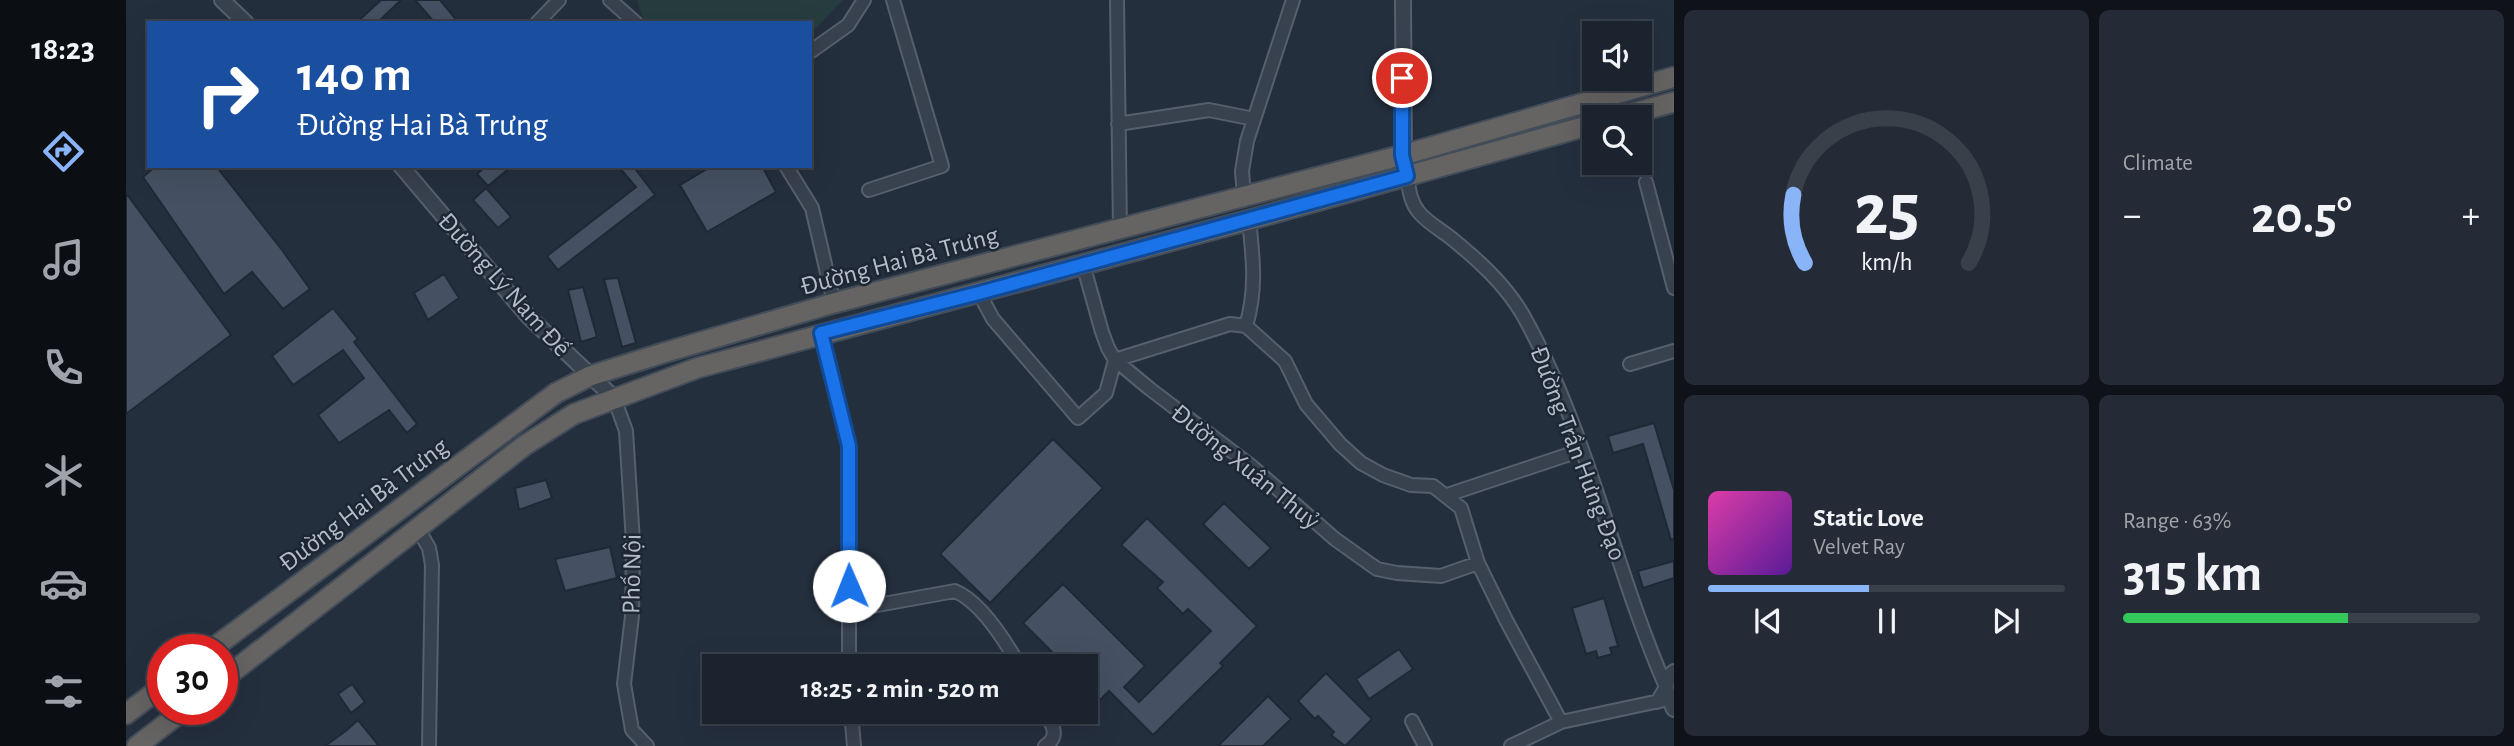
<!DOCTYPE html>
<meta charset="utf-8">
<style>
:root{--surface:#1b232e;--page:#242b36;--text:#f1f3f6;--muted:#a0a4aa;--line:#39404a;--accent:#8ab4f8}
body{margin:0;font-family:"Alegreya Sans",sans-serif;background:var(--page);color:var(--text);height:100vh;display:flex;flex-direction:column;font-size:26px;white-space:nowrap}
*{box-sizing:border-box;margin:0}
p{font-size:23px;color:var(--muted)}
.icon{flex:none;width:38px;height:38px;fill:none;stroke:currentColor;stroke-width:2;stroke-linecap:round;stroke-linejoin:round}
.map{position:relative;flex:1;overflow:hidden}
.panel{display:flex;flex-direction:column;gap:10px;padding:10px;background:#0f1319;width:840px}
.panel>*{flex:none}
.hud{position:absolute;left:21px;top:21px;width:665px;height:147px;border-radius:0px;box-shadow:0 7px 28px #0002,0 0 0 2px var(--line);background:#1a4fa0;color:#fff;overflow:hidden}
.controls{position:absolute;left:1456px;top:21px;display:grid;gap:14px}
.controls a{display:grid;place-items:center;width:70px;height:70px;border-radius:0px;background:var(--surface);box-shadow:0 7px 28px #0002,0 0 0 2px var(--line);font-size:35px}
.speed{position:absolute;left:21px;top:634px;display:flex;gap:14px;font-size:35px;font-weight:700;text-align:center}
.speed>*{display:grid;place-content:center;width:91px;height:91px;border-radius:50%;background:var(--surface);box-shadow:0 7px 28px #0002,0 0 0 2px var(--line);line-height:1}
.speed .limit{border:10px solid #d22;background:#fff;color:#111}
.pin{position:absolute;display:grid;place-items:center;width:60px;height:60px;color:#fff;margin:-30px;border:4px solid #fff;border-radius:50%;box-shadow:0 2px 7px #0007}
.me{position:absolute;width:77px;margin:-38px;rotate:359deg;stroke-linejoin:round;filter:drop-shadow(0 0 5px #0008)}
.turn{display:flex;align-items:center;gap:24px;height:147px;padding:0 35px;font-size:32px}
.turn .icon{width:91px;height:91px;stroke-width:2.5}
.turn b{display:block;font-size:49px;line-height:60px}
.big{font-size:52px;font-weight:700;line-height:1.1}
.panel .card{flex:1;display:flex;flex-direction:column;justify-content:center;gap:10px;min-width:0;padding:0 24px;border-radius:10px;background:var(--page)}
.panel .dial{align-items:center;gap:0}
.dial svg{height:182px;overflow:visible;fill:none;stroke:var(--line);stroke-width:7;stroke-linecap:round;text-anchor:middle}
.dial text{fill:var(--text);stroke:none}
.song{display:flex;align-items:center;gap:21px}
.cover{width:84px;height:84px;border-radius:10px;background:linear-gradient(135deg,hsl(320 70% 55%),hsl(270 70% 35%))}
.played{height:7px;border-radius:4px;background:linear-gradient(90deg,var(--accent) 45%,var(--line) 45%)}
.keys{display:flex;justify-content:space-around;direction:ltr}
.heat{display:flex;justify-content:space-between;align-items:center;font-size:38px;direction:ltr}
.charge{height:10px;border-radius:5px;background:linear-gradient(90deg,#34c759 63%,var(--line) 0)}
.panel .tiles{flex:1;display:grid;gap:10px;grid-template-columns:repeat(2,1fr)}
.trip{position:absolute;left:576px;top:654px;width:396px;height:70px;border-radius:0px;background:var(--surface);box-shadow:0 7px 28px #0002,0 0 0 2px var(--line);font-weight:700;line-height:70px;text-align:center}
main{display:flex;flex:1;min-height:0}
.dock{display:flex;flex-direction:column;width:126px;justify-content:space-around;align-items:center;background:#0b0e12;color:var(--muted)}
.dock .icon{width:49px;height:49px}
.dock .current{color:var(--accent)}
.dock b{font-size:32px;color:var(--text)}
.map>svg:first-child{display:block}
</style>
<main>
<nav class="dock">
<b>18:23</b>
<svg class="icon current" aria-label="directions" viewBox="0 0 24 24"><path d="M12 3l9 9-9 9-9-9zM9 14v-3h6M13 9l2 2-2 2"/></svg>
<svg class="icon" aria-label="music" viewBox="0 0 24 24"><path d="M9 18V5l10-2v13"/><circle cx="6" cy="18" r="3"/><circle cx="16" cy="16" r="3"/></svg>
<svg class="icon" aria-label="phone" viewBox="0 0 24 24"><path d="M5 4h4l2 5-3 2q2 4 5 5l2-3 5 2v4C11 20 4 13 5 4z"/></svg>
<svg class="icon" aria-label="climate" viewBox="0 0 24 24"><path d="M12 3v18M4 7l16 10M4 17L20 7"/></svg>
<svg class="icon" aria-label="car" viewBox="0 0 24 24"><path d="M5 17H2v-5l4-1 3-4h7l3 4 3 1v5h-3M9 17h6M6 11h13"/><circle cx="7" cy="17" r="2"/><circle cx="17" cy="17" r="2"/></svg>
<svg class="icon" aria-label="filters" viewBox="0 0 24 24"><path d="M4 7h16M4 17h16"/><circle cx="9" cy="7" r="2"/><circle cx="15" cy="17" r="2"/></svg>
</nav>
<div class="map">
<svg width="1548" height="746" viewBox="0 0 1548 746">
<rect width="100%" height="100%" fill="#242f3e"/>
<path fill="#263c3f" d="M511 0H717L684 34V23H518Z"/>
<path fill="#455162" stroke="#1f2835" stroke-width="2" d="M255 0H275L251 23H230Z
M289 0H314L333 23H309Z
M30 166H90L156 250 184 289 157 309 126 272 98 294 17 177Z
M360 166H386L362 186 351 174Z
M492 166H507L529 195 432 270 421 256 510 187Z
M586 166H636L650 192 581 232 554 185Z
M360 188 385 217 372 228 347 200Z
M0 193 105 335 0 414Z
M318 274 333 298 302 320 288 293Z
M492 278 510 343 496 347 478 279Z
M457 287 471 337 455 342 442 290Z
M207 308 232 339 228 342 291 424 281 433 263 410 213 443 192 415 238 378 217 350 167 385 146 356Z
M1528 423 1548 490V539L1545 540 1517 444 1487 453 1482 436Z
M927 439 977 488 864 603 814 554Z
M420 480 426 498 393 510 389 488Z
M1098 503 1145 548 1123 569 1077 524Z
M1021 518 1131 626 1094 663 1097 666 1027 735 983 691 974 700 959 685V667H941L897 623 937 584 1019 666 998 687 1013 702 1085 631 1062 609 1057 614 1031 588 1037 582 995 545Z
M484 547 491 578 439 591 429 559Z
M1548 561V578L1517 588 1512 571Z
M1478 598 1492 646 1484 648 1486 654 1472 658 1470 651 1460 654 1446 608Z
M1273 649 1287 669 1243 699 1230 679Z
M1200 673 1246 719 1219 746 1205 735 1208 732 1192 716 1189 719 1172 701Z
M226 684 239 702 225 713 212 694Z
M1142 696 1165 719 1137 746H1092Z
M232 720 253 746H199L221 730Z"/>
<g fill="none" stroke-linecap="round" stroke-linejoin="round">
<g stroke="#565f6c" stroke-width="16">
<path id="minor" d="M484 0 510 23
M991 0 994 229
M411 23 433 0
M684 52 722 25 738 0
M992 124 1083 110 1128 119
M660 166 686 208 708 303
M1281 176C1283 188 1284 201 1292 211 1299 221 1315 230 1325 238 1352 260 1379 284 1397 315 1462 431 1487 566 1540 687L1531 702
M1520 182 1548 288
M743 190 816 166 767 0
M1118 196 1116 171 1121 141 1167 0
M1123 220C1127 257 1131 290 1120 326L1159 361 1180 404 1214 444 1235 463 1257 475 1285 485 1307 486 1335 508 1352 563 1380 620 1435 722
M957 264 976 332 982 348 989 360 1024 389 1124 465 1209 539 1251 569 1271 573 1315 576 1352 563
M853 293 867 319 952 418 980 393 989 360 1104 324 1120 326
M695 333 723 446V667
M1504 364 1548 351
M488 398 500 431 507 542 506 616 498 684 506 730 521 746
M1321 495 1456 450
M291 527 303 548 306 565 303 746
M724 610 829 591C855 602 880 642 894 667
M857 667 891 662
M725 712 728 746
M1286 721 1299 746
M919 746C934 737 927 725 919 712
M1385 746 1435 722 1538 700"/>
</g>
<g stroke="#565f6c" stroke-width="18">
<path id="tertiary" d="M96 0 120 23
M1277 0 1278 163
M275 166 402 316 488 398
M1548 672C1534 684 1542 695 1548 709"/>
</g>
<g stroke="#434c59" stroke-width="23">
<path id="trunk" d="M1493 117 1548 102
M86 649 430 393 464 376 537 353 708 303 1277 155 1548 77
M96 680 399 445 448 414 571 368 1123 220 1468 124
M0 714 37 686
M11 746 59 709"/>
</g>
<use href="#minor" stroke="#38414e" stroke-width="12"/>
<use href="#tertiary" stroke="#38414e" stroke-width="14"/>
<use href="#trunk" stroke="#656462" stroke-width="19"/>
</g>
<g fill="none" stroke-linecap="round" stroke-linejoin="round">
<g stroke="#114b97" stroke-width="18">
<path id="route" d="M723 586V446L695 333 853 293 1281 176 1276 155V78"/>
</g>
<use href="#route" stroke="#1a73e8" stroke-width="12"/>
</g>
<g text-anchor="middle" stroke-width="5" stroke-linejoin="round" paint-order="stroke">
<g font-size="26" fill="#b4bcc9" stroke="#1d2633">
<text transform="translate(773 260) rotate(-15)" y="9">Đường Hai Bà Trưng</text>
<text transform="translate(379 284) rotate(48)" y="9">Đường Lý Nam Đế</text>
<text transform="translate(1453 453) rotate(69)" y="9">Đường Trần Hưng Đạo</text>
<text transform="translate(1120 466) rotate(39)" y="9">Đường Xuân Thuỷ</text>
<text transform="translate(237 504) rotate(-37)" y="9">Đường Hai Bà Trưng</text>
<text transform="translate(505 574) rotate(-89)" y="9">Phố Nội</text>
</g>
</g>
</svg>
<div class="controls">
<a><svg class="icon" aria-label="sound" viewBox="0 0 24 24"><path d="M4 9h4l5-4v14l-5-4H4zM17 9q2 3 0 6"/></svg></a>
<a><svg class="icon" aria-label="search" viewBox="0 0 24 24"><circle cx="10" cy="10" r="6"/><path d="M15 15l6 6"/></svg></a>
</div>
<div class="speed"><div class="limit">30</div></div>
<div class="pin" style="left:1276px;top:78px;background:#d93025"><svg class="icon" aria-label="arrive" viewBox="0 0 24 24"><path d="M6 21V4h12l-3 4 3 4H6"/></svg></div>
<svg class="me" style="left:723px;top:586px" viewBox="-20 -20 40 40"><circle r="19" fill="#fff"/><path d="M0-13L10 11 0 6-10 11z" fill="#1a73e8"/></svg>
<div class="trip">18:25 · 2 min · 520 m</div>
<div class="hud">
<div class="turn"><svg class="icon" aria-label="right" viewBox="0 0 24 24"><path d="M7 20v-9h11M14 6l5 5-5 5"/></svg><div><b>140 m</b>Đường Hai Bà Trưng</div></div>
</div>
</div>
<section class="panel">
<div class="tiles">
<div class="card dial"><svg viewBox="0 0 100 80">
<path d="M14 69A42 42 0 1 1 86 69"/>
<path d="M14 69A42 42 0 0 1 9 39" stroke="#8ab4f8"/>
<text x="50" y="56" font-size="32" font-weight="700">25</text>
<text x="50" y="72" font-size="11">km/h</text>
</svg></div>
<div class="card"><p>Climate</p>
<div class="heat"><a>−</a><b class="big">20.5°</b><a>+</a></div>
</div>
<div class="card">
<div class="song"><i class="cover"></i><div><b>Static Love</b><p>Velvet Ray</p></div></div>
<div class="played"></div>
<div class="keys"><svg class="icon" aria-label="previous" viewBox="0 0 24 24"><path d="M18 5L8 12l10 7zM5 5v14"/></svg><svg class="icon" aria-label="pause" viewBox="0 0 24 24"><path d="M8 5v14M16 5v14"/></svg><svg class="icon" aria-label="next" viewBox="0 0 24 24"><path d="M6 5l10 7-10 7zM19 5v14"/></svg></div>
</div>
<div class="card"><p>Range · 63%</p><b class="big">315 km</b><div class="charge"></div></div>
</div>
</section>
</main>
